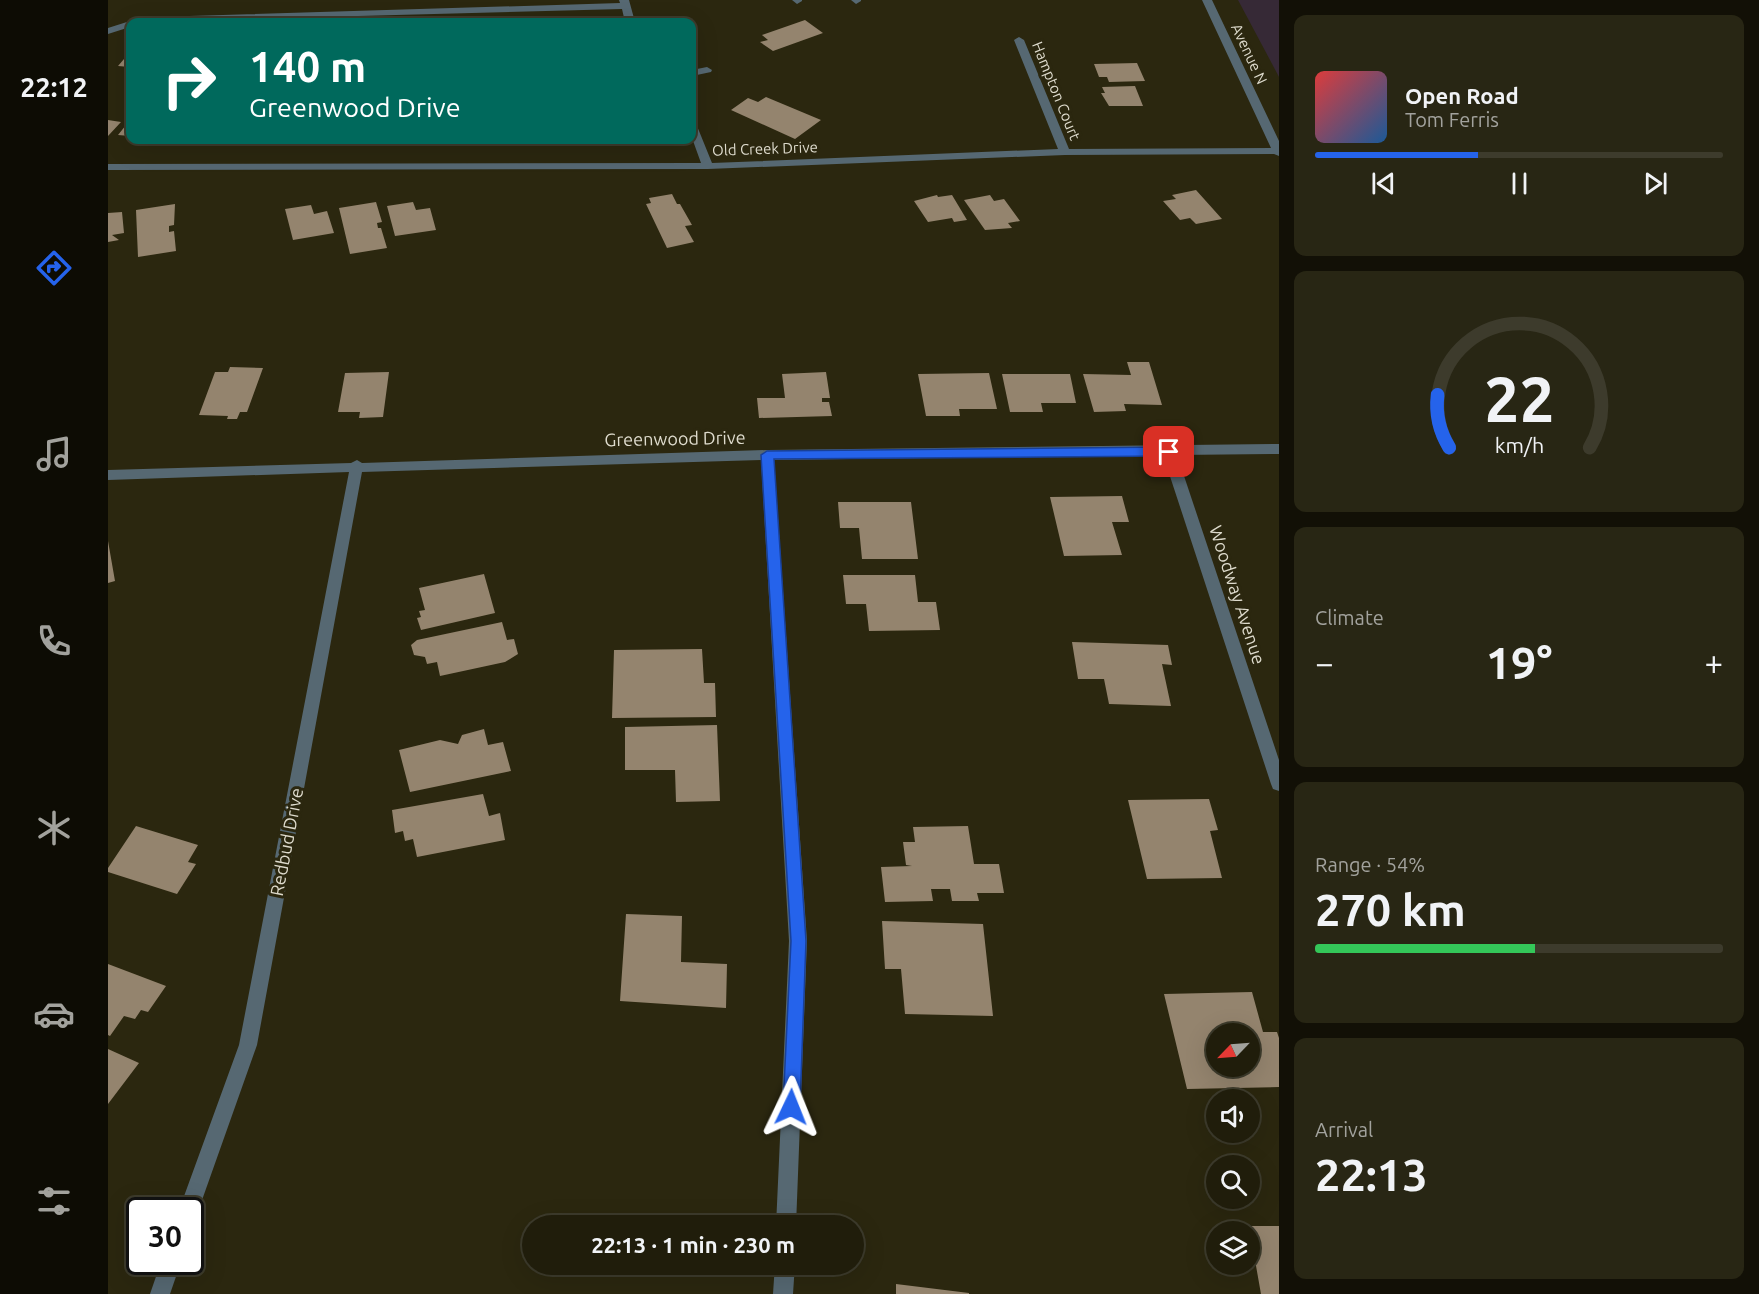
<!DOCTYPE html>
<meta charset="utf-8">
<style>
:root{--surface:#201d0b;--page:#282614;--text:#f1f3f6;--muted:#a2a29d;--line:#3d3b2c;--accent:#2563eb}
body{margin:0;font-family:Ubuntu,sans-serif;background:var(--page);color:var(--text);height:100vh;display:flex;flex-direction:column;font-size:22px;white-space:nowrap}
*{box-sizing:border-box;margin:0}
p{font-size:20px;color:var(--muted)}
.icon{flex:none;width:33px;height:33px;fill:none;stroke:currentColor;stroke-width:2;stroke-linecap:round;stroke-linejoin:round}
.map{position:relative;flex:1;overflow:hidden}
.side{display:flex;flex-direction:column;gap:15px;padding:15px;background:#121006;width:480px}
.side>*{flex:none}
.top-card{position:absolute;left:18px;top:18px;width:570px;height:126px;border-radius:12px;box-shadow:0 6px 24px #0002,0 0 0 2px var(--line);background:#00695c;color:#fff;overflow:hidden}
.needle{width:39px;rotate:245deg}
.buttons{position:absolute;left:1098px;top:1023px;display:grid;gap:12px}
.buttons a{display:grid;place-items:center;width:54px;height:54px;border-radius:50%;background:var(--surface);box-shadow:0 6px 24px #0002,0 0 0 2px var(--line);font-size:30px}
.speed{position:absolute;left:18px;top:1197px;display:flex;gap:12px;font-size:30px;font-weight:700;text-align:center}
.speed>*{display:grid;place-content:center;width:78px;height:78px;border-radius:50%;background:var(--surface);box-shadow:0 6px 24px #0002,0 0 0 2px var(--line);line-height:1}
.speed .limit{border:3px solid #111;border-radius:9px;background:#fff;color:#111}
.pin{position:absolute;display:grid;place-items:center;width:51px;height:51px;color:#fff;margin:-26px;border-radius:12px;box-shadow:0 3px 9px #0006}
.me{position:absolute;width:66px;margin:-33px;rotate:2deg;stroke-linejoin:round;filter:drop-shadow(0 0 4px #0008)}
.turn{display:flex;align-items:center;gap:21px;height:126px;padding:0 24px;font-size:27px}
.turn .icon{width:78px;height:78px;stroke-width:2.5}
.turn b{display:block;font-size:42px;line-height:51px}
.big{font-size:45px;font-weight:600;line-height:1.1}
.side .tile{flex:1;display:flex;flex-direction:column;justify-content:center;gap:9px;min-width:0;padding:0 21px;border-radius:12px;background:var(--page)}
.side .dial{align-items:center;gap:0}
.dial svg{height:156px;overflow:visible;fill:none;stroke:var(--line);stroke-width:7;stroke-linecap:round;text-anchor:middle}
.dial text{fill:var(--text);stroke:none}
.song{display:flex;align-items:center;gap:18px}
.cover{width:72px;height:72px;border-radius:9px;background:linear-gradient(135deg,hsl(0 70% 55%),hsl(210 70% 35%))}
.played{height:6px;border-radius:3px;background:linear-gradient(90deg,var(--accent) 40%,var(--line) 40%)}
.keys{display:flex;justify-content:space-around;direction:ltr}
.heat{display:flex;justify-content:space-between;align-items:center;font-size:33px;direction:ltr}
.charge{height:9px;border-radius:4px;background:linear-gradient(90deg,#34c759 54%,var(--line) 0)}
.trip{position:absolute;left:414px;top:1215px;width:342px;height:60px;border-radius:30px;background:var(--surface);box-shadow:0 6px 24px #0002,0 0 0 2px var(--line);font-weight:600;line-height:60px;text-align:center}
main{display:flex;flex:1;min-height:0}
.dock{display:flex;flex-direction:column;width:108px;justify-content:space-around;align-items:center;background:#0d0c04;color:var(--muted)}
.dock .icon{width:42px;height:42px}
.dock .current{color:var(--accent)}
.dock b{font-size:27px;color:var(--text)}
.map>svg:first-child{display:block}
</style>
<main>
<nav class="dock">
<b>22:12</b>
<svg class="icon current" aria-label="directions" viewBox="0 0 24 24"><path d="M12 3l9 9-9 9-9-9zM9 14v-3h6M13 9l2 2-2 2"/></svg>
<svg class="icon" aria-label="music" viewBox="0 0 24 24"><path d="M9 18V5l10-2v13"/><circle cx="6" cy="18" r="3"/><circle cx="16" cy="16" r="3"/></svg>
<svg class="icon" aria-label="phone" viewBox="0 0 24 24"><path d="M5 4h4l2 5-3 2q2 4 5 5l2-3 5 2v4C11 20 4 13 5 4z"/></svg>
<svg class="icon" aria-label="climate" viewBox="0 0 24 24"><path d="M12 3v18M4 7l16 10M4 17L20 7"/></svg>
<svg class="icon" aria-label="car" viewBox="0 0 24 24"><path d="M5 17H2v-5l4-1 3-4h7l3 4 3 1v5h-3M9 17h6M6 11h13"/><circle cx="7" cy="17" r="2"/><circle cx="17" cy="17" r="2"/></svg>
<svg class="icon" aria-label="filters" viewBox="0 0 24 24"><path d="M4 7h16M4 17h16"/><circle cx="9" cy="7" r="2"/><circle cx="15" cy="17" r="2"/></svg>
</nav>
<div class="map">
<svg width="1171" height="1294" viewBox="0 0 1171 1294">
<rect width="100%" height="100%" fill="#2b270f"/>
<path fill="#362936" d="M1130 0H1171V77Z"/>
<path fill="#94846e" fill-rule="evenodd" d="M697 20 715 33 665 51 652 42 660 40 654 35Z
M22 52V67L10 66Z
M1029 63 1037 81 1001 82 999 77H991L986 64Z
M1027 86 1035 106H1001L993 93H997L994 87Z
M658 97 713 120 687 139 623 110 640 98 650 102Z
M0 120 13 122 0 136Z
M22 120V136L10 135Z
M1088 190 1114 219 1088 224 1082 218 1072 220 1055 201 1068 199 1064 195Z
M564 194 569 204H572L584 225 577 226 586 242 559 248 538 204 543 203 541 198Z
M829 195 830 197 844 195 859 220 846 222 844 218 820 222 806 201Z
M882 195 886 201 896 199 912 221 900 223 904 228 877 230 856 200Z
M268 202 274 222 269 223 270 228H273L279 248 242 254 231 208Z
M305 202 308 210 322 208 328 230 287 236 279 206Z
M67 204 66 225 61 226V232L66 231 68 251 30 257 28 210Z
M203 205 206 214 219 211 226 233 185 240 177 209Z
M14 212 16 233 4 235 11 240 0 242V213Z
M1019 362H1041L1054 405 1016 404 1018 411 986 412 975 374 1023 375Z
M122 367 155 368 139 412H132L129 419H119L120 416 91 415 107 372H120Z
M281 372 275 417 251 418 252 412H230L237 373Z
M718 372 722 398H714V402H721L724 416 651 418 649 398H677L674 374Z
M881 373 889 409H851L852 416H818L810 374Z
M894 374H962L968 403H933L935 412H902Z
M1014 496 1021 522H1004L1014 555 956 556 942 497Z
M730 502H803L810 559H754L751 528H732Z
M0 541 7 581 0 583Z
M376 574 387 613 313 630 309 618 313 617 311 611 317 610 311 588Z
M735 575H807L810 602H828L832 630 761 631 758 604H738Z
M394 622 399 640 406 639 410 654 397 662 332 676 329 662 319 664 317 657 306 655 303 645 309 640Z
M964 642 1060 645 1064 665 1054 664 1063 706 1001 704 996 679H970Z
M594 649 596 683H607L608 717 504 718 506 650Z
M609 725 612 801 568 802 567 770H517V727Z
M376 729 380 745 395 742 403 771 302 792 291 750 332 740 350 744 354 735Z
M375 794 381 816 392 813 397 840 309 857 305 839 297 841 295 831 287 833 284 810Z
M1101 799 1110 830 1102 831 1114 878 1039 879 1020 800Z
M28 826 90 845 80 862 88 864 69 894 0 872V868Z
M860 826 866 864H891L896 893H869L871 901H844L842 889H823L825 901 777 902 773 867 804 866 798 865 795 842H807L805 827Z
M518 914 574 916 573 962 619 964 618 1008 512 1001Z
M774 921 875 924 885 1016 797 1014 793 969H777Z
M0 964 58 986 40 1012 33 1010 27 1019 16 1016 2 1036 0 1035Z
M1144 992 1155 1032H1169L1171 1038V1087L1079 1089 1056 994ZM1108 1034H1142V1066H1108Z
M0 1049 31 1063 0 1104Z
M1138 1226H1171V1294H1153L1142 1232Z
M788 1284 861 1293V1294H788Z"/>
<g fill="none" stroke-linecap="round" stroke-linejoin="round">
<path fill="#566872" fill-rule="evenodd" d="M511 0H521L527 22H517L514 9 29 22 48 17 512 3Z
M684 0H694V1L689 4Z
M743 0H753V1L748 4Z
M1094 0H1104L1171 141V156L1166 154 957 155 600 169 0 170V164L593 163 584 138V123L589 126 604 163 950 149 906 40 911 37 916 40 961 149 1163 148Z
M22 21 26 22H22V27L0 34V28Z
M599 67 604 70 603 72 584 76V70Z
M1171 444V454L1069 455 1171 760V791L1165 789 1163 784 1055 455 666 460 699 941 688 1226H668L681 941 653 460 254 472 149 1045 88 1217 82 1219V1210H71L131 1045 241 472 0 480V470L243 463 249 460 254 463 659 450Z
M53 1262H73L62 1294H42Z
M667 1264H687L685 1294H665Z"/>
</g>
<path fill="#2563eb" stroke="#184099" stroke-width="1.5" d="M1061 447 1067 452 1061 456 666 459 698 941 692 1107 689 1113 683 1115 677 1113 675 1107 683 941 653 455 659 451Z"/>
<g text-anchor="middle" stroke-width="6" stroke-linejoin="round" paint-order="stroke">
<g font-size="15" fill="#dedbcd" stroke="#2b270f">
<text transform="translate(1141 54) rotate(65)" y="5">Avenue N</text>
<text transform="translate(948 91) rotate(68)" y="5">Hampton Court</text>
<text transform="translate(657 149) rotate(-2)" y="5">Old Creek Drive</text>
</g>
<g font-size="18" fill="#dedbcd" stroke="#2b270f">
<text transform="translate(567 439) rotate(-1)" y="6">Greenwood Drive</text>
<text transform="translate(1129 595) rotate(72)" y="6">Woodway Avenue</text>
<text transform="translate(179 842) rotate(-79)" y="6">Redbud Drive</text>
</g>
</g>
</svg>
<div class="buttons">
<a><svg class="needle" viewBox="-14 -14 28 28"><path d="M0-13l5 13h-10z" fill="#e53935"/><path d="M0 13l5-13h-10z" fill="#a2a29d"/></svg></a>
<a><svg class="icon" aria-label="sound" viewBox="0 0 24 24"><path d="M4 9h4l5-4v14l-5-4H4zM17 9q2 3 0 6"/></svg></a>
<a><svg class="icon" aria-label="search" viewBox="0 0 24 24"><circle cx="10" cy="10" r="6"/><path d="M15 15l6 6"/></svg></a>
<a><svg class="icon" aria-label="layers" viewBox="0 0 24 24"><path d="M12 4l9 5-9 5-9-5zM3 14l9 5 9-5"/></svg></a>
</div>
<div class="speed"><div class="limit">30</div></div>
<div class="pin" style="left:1061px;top:452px;background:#d93025"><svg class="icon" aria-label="arrive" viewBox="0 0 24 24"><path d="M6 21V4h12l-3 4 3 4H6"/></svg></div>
<svg class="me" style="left:683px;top:1107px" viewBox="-20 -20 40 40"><path d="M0-17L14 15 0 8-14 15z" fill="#2563eb" stroke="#fff" stroke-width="4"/></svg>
<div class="trip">22:13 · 1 min · 230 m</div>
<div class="top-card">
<div class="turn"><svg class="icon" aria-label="right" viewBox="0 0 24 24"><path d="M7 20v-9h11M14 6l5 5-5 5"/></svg><div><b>140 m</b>Greenwood Drive</div></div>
</div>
</div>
<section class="side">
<div class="tile">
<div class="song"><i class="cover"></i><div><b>Open Road</b><p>Tom Ferris</p></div></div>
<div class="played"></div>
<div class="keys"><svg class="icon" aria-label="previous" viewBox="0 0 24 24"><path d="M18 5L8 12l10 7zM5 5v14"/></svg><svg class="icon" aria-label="pause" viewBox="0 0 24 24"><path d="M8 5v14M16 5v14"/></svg><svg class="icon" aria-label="next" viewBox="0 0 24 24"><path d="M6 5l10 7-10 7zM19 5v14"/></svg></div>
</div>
<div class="tile dial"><svg viewBox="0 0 100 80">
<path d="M14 69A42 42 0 1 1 86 69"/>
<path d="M14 69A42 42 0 0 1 8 42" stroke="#2563eb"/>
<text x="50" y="56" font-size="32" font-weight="700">22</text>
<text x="50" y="72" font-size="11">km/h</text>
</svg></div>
<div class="tile"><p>Climate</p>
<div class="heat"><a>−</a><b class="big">19°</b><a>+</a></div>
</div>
<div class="tile"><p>Range · 54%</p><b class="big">270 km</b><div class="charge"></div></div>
<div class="tile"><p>Arrival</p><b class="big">22:13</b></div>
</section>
</main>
